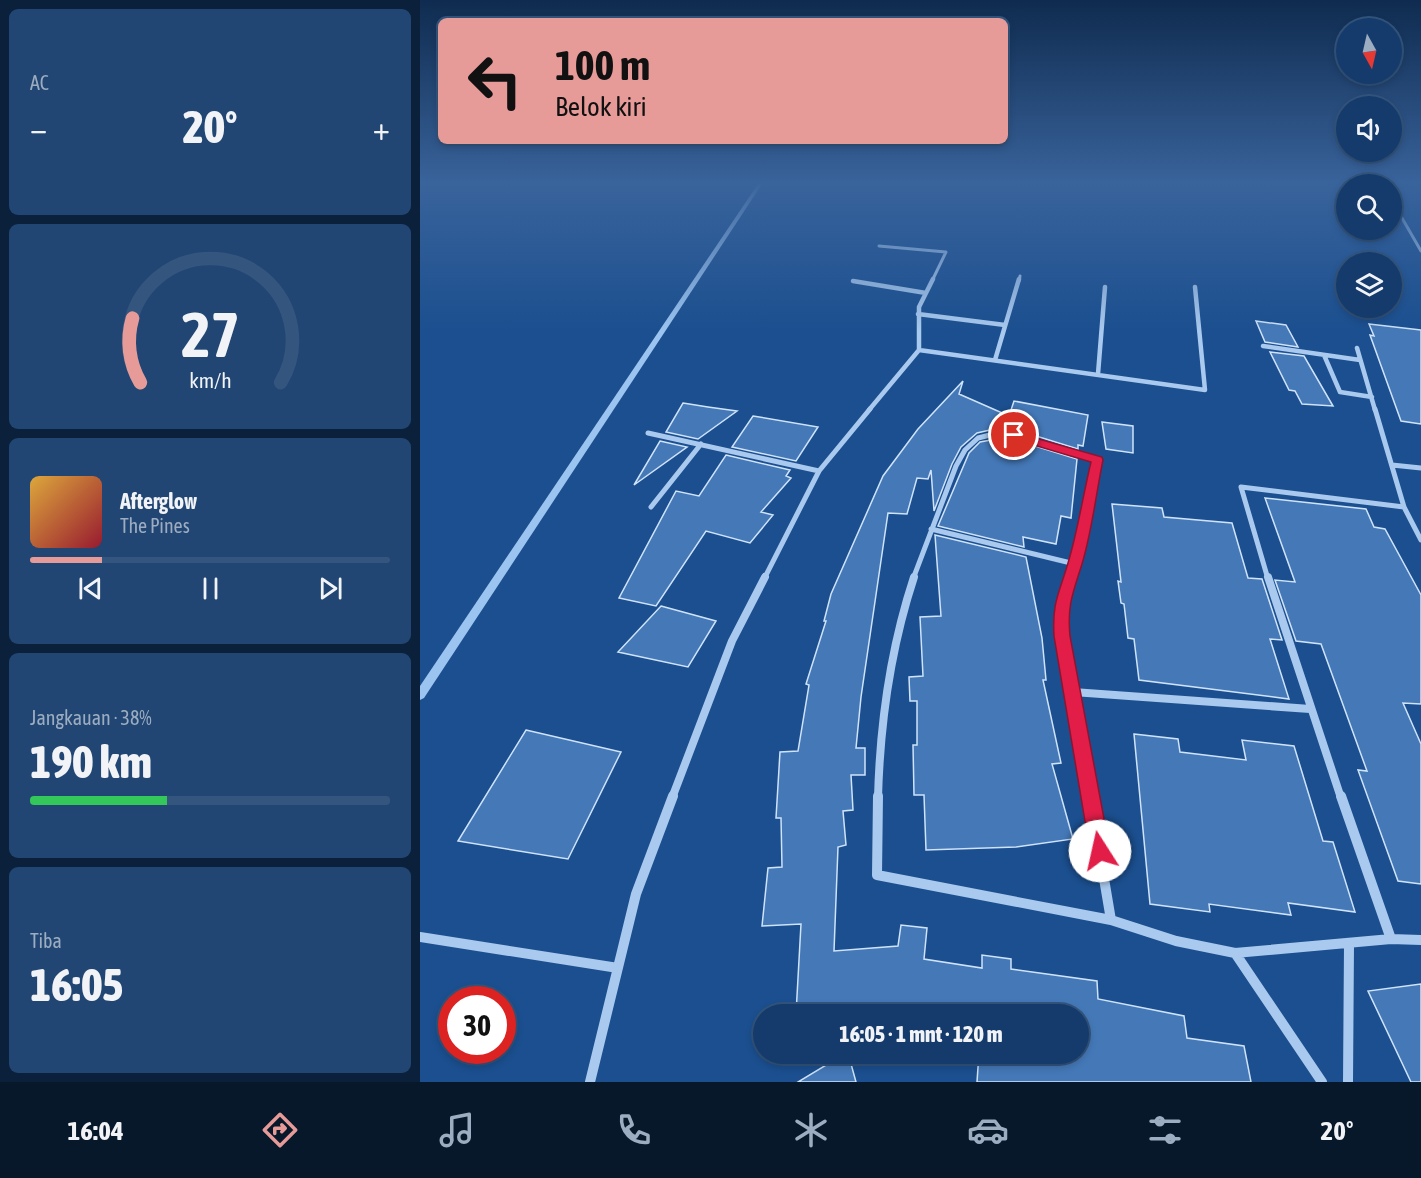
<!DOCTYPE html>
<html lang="id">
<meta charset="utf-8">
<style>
:root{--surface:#143b6b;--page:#214673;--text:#f1f3f6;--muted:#9dadc1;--line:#33557e;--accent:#e69b98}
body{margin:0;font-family:"Asap Condensed",sans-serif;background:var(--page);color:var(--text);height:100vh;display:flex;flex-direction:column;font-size:22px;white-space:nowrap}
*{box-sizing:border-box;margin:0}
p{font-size:20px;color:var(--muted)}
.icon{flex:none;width:33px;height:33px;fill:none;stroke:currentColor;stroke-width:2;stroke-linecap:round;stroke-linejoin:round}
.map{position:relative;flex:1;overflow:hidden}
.panel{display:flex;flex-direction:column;gap:9px;padding:9px;background:#0b203b;width:420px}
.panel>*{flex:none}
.top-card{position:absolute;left:18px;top:18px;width:570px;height:126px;border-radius:9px;box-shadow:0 3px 9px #0003,0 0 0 2px var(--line);background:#e69b98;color:#111;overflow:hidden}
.needle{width:39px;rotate:172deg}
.buttons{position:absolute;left:916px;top:18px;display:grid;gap:12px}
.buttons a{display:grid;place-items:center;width:66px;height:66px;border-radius:50%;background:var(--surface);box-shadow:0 3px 9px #0003,0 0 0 2px var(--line);font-size:30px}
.speed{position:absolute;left:18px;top:986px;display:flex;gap:12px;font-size:30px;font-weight:700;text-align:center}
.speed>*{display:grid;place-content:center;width:78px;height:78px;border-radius:50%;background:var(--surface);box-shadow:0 3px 9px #0003,0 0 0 2px var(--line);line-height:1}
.speed .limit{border:9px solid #d22;background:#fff;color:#111}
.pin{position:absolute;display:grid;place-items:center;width:51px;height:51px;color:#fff;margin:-26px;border:3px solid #fff;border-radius:50%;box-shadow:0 2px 6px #0007}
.me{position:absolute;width:66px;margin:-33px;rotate:350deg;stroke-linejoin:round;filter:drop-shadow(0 0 4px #0008)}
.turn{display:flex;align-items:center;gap:21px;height:126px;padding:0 18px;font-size:27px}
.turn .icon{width:78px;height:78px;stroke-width:2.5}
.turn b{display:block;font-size:42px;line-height:51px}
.big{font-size:45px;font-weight:800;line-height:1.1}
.panel .widget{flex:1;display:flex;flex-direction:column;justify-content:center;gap:9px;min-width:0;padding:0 21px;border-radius:9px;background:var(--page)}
.panel .dial{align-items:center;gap:0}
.dial svg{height:156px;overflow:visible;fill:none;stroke:var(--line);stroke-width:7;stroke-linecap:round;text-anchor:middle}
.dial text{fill:var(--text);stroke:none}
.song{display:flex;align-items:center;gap:18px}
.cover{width:72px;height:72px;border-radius:9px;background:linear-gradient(135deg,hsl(40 70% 55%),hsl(350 70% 35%))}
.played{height:6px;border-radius:3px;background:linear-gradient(90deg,var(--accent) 20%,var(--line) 20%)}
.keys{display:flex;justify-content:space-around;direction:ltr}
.heat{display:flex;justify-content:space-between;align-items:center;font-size:33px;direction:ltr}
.charge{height:9px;border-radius:4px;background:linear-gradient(90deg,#34c759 38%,var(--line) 0)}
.trip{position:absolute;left:333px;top:1004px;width:336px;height:60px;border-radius:30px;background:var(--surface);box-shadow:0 3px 9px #0003,0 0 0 2px var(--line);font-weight:800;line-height:60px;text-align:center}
.dock{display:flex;height:96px;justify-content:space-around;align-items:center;background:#08182b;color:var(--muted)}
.dock .icon{width:42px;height:42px}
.dock .active{color:var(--accent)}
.dock b{font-size:27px;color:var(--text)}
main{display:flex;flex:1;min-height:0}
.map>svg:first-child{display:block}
</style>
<main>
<section class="panel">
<div class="widget"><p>AC</p>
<div class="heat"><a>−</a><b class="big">20°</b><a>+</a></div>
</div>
<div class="widget dial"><svg viewBox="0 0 100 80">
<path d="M14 69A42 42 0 1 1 86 69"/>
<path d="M14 69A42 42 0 0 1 10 36" stroke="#e69b98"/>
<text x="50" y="56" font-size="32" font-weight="700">27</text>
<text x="50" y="72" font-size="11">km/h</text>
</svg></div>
<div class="widget">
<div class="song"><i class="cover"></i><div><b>Afterglow</b><p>The Pines</p></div></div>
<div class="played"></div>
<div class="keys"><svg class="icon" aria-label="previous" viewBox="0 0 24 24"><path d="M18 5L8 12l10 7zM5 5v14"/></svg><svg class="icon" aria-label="pause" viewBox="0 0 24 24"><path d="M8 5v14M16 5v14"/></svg><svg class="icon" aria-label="next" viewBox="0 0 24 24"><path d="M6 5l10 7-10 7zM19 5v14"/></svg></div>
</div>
<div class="widget"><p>Jangkauan · 38%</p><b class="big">190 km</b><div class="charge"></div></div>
<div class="widget"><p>Tiba</p><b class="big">16:05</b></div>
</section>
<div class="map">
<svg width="1001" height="1082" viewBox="0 0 1001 1082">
<rect width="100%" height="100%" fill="#1b4f8f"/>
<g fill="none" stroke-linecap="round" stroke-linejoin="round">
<path fill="#9cc4f0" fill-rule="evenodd" d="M340 181H344L4 698 0 700V686Z"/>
</g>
<path fill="#4478b7" stroke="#cfe3fa" stroke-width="1.5" d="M836 321 866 325 878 347 845 342Z
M949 324 1001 330V424L981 421 950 335 954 336Z
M850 352 884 356 913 406 882 404 875 391 869 390Z
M543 381 539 394 589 416 594 401 668 415 663 446 658 445V449L600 431 570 430 557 433 541 447 532 464 514 511 511 470 508 479 497 478 487 514 468 513 441 697 436 748H445V775H431L433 810 423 811 426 845 418 847 414 951 478 946 481 925 507 928 504 959 562 968V955L591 959V969L677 981 678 999 764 1016 767 1038 824 1046 831 1082H557L559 1053H658V1014H376L381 924 342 926 348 868 362 867 361 818H356L360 752 378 751 389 685 386 684 406 621H404L411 594 463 476 498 429Z
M263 403 288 407 317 411 278 439 246 432Z
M333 416 398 427 376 461 312 447Z
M682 422 713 426V453L686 449Z
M571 440 599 441 657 459 651 518 641 516 636 544 603 537 604 547 518 526 549 453 560 442Z
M240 441 267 447 214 485Z
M306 455 370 470 366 476 371 478 341 512 353 515 330 543 286 531 236 606 199 598 256 491 279 496Z
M845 498 946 509 954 527 965 529 1001 595V704L983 703 1001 744V884L978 881 938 770 947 771 901 644 876 641 855 580 875 582Z
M692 504 742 508 744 517 812 523 828 578 842 579 862 640 850 639 869 699 719 680 714 639 708 638 704 604 701 603 698 581 701 582Z
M515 535 606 557 622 638 626 680H623L641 763 632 764 653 839 596 847 506 850 504 795H494L493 745H497V701H490L489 677 503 676 500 617 521 616Z
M241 606 296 621 268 667 198 652Z
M106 730 201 752 148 859 38 841Z
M714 734 758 739 760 752 826 760 822 740 874 746 903 841 913 842 935 912 868 903 871 915 789 904 790 912 730 904Z
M1001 984V1082H991L948 991Z
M428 1053 436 1082H378L426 1053Z"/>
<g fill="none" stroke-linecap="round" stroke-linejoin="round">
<path stroke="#a9c9ee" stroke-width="3" d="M982 218 1001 251
M459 246 526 252 512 281
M599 281 600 276"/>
<path stroke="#a9c9ee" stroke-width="4.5" d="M433 281 506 293
M498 314 585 325
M843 346 940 360
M937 348 955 410
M499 350V307L513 279
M904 355 920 392 952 397
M575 360 599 279
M678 374 685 287
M449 410 499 350 785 390 775 287"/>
<path stroke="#a9c9ee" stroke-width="5" d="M955 409 984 507 1001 540
M228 433 399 471
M972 465 1001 468
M231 507 281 444
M511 529 655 564
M344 579 399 471 450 409
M493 579 536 466 545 450 558 438 570 435 600 436 677 460 662 539 650 579
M848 579 821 487 984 507"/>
<path stroke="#a9c9ee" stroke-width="8" d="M651 577 643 607 642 636 670 798
M848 577 921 798
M653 692 890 709
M252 798 312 641 345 577
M458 798C460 722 470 650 494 577"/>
<path stroke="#a9c9ee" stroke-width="10" d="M458 796 457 875 691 920
M670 796 691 920
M921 796 971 939
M691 920 756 941 815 953 971 939 1001 940
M0 937 198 968
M815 953 902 1082
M170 1082 216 894 253 796
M928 1082 929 945"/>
</g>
<linearGradient id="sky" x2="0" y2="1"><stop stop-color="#0f2b4f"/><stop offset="0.55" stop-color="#39639b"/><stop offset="1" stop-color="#39639b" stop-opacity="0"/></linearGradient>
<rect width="1001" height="332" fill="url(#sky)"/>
<path fill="#e11d48" stroke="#92132f" stroke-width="1.5" d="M594 432 682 457 683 460C676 494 672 531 662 564 653 593 647 605 650 636L690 851 687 858 680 861 673 858 670 851 634 636C632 602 639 594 648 563 658 530 663 495 671 462L590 438 589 435Z"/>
</svg>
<div class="buttons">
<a><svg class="needle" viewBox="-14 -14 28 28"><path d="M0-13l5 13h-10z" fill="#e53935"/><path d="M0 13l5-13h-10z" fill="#9dadc1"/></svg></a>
<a><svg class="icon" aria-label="sound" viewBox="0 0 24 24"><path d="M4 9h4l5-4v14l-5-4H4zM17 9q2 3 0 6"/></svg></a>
<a><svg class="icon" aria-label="search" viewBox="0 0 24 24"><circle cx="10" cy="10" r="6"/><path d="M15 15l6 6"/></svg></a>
<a><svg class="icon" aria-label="layers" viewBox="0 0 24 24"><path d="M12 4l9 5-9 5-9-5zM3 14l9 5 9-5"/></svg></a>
</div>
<div class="speed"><div class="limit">30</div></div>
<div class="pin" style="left:594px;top:435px;background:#d93025"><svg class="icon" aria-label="arrive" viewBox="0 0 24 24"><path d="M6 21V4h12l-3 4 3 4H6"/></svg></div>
<svg class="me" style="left:680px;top:851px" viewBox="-20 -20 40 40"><circle r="19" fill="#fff"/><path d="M0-13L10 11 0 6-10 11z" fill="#e11d48"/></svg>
<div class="trip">16:05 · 1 mnt · 120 m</div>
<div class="top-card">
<div class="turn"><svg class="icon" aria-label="left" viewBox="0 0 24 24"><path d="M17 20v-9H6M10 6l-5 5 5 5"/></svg><div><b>100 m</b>Belok kiri</div></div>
</div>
</div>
</main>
<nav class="dock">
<b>16:04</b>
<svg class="icon active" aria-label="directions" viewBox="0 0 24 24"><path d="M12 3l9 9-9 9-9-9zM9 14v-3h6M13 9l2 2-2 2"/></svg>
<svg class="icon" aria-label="music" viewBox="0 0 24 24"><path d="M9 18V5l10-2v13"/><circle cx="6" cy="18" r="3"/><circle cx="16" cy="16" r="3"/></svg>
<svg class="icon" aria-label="phone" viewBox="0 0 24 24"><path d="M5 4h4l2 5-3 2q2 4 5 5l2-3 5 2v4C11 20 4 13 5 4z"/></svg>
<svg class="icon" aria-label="climate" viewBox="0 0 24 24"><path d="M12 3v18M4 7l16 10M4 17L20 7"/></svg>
<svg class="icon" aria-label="car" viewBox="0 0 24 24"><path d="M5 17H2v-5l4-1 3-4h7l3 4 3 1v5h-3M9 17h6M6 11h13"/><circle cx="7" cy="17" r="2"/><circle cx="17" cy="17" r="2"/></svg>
<svg class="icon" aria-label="filters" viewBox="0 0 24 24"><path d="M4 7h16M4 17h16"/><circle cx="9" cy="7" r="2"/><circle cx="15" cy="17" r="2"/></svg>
<b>20°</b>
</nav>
